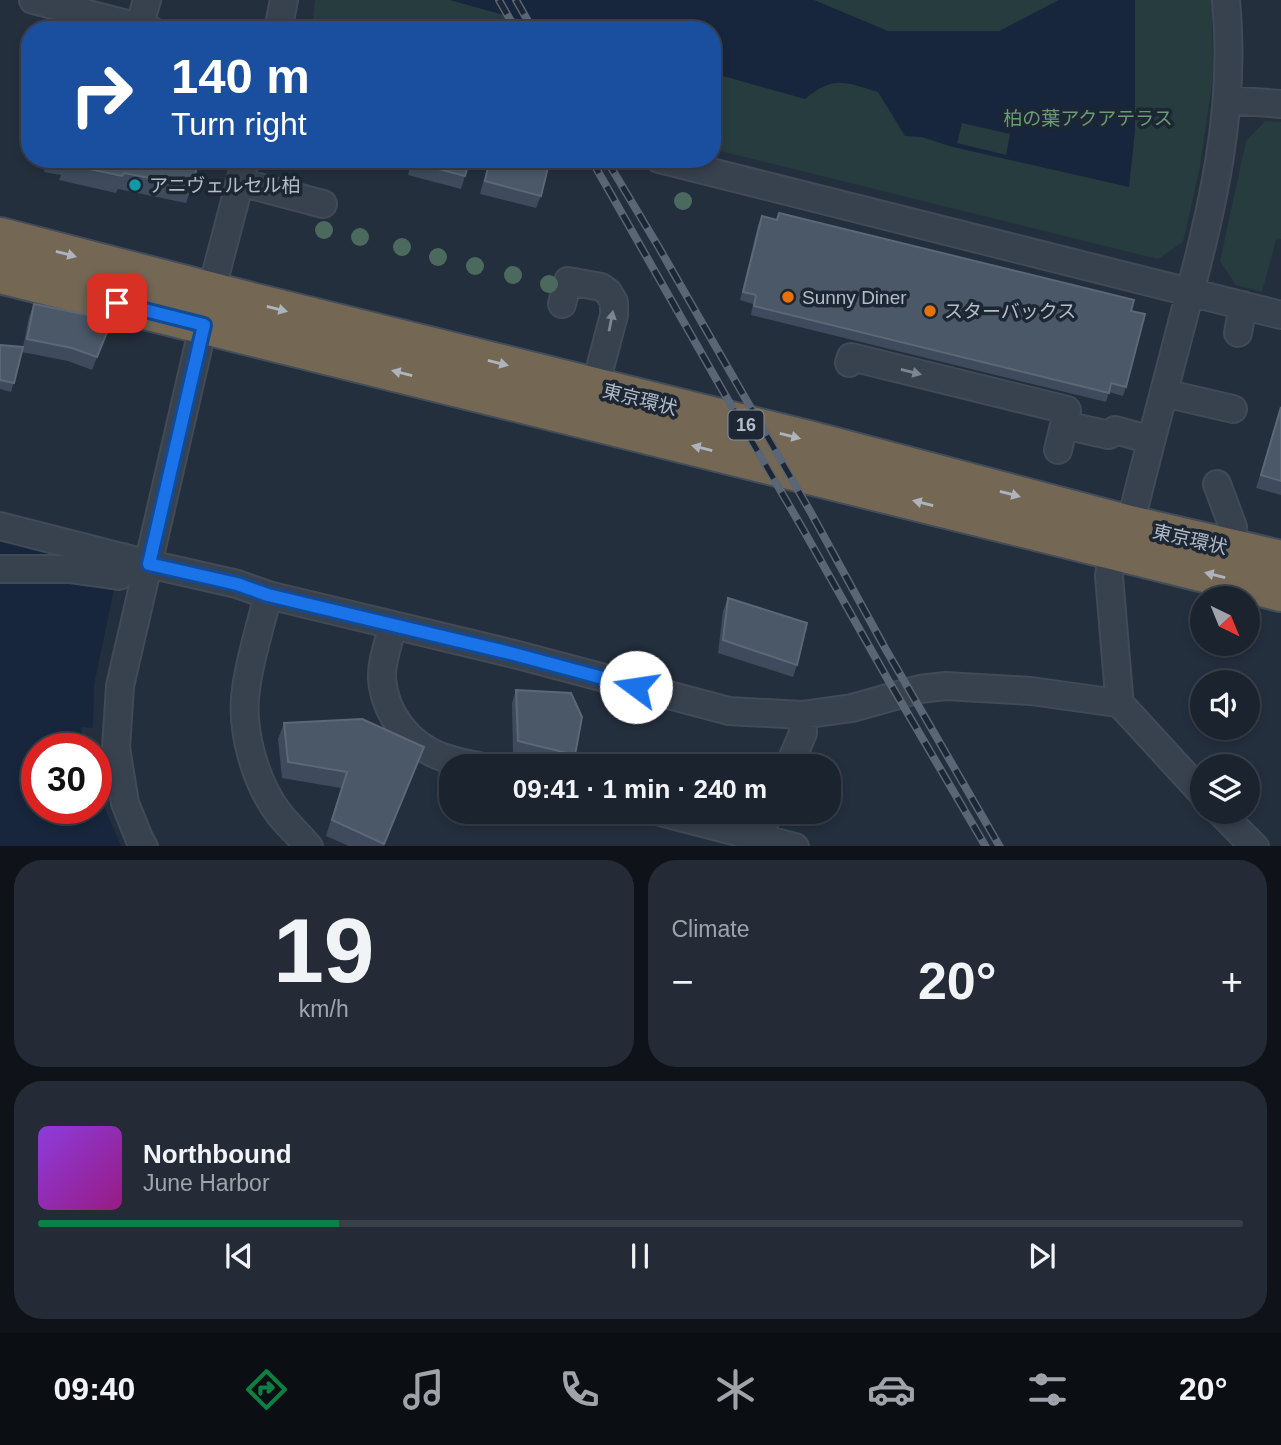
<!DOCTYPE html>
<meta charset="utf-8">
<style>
:root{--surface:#1b232e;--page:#242b36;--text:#f1f3f6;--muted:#a0a4aa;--line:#39404a;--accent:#0b8043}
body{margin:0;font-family:Arial,"Noto Sans JP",sans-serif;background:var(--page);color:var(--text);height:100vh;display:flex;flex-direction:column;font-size:26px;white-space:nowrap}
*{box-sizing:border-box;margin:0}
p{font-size:23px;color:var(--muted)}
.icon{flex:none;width:38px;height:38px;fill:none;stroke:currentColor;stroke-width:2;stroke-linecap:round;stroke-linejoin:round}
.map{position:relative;height:846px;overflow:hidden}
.sheet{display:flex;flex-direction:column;gap:14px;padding:14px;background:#0f1319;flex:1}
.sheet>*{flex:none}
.guide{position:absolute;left:21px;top:21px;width:700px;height:147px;border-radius:28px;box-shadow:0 4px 10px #0003,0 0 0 2px var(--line);background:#1a4fa0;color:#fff;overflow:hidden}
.needle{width:46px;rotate:137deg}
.buttons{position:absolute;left:1190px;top:586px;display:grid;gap:14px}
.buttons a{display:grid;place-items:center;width:70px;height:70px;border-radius:50%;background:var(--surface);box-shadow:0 4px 10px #0003,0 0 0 2px var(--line);font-size:35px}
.speed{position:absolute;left:21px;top:733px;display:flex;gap:14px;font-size:35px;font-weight:700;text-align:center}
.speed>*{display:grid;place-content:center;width:91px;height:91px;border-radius:50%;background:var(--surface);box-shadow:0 4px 10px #0003,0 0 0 2px var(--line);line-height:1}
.speed .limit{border:10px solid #d22;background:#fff;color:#111}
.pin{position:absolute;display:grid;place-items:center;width:60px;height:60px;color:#fff;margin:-30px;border-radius:14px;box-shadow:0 4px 10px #0006}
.me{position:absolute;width:77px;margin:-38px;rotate:284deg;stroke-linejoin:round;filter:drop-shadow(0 0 5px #0008)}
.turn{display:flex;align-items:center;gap:24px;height:147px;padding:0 35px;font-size:32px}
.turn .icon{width:91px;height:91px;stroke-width:2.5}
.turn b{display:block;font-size:49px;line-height:60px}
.big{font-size:52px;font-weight:700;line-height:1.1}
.sheet .card{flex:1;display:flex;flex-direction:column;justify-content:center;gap:10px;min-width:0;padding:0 24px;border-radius:28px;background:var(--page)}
.sheet .dial{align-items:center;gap:0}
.dial b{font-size:91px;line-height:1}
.song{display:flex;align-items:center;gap:21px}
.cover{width:84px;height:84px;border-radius:10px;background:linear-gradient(135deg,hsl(270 70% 55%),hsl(310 70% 35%))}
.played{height:7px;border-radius:4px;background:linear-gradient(90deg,var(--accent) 25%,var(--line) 25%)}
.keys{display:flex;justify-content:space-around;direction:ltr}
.heat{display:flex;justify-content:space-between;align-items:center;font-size:38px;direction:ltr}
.sheet .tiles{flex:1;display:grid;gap:14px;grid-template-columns:1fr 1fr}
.card:last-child{grid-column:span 2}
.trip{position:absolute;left:439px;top:754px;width:402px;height:70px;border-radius:28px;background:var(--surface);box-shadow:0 4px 10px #0003,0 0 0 2px var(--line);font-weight:700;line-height:70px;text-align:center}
.tab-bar{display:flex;height:112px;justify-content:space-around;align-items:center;background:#0b0e12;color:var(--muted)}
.tab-bar .icon{width:49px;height:49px}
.tab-bar .selected{color:var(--accent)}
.tab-bar b{font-size:32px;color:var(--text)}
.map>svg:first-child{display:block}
</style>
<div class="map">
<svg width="1281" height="847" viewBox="0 0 1281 847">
<rect width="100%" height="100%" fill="#242f3e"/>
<path fill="#263c3f" d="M315 0H1212L1213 77 1200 166 1183 242 1158 259 712 149V30H312Z
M1265 121 1281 122V239L1276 240 1262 292 1236 285 1220 261 1246 141Z"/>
<path fill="#17263c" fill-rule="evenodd" d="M450 0H814L888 31H999L1059 0H1135V131L1129 187 953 147 922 137 905 136 878 92C844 82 834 75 805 99L712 73V30H557ZM962 123 1010 134 1006 155 957 143Z
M0 539 69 556V576L114 589 94 685 93 728 81 727 85 749H37V808H96V780L98 779 105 809 121 846 0 847Z"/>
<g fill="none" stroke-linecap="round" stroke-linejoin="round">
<g stroke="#414a57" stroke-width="30">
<path id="minor" d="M33 0 151 30
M139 27 147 0
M278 30 284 0
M1227 100 1281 104
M659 159 1281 315
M240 182 323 204
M562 304 568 281 601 287 608 292 614 302V315L595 387
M1238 333 1243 305
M849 363 851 357 1067 410 1064 425
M1164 393 1233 409
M1058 450 1064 425 1109 435 1115 430 1151 440
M1217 484 1233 527 1230 548
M1130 525C1147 456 1165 388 1183 319 1211 213 1237 112 1226 0
M0 526 149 564 237 584 268 595 514 654 729 711 802 715 852 708 920 689 946 686 1031 691 1117 703 1123 707 1202 793
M1112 551 1109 576 1119 695 1117 703
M0 569H69L119 576 123 557
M268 595C261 625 250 657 246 689 240 729 255 783 280 815 289 826 300 836 309 847
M393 625C389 642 381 661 382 679 385 714 409 745 442 757 454 761 466 764 479 766
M789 766 803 733 802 715
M660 812 795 847
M1220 812 1255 847
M144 847 139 838 125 803 116 748 120 686 211 292 246 159
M752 847 770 812"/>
</g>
<g stroke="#434c59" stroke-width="42">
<path id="highway" d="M0 237 251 302 812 441 1130 525 1281 560
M0 274 1281 592"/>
</g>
<use href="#minor" stroke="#38414e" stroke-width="26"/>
<use href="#highway" stroke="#746855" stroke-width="38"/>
<g stroke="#5a6575" stroke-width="8">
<path id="rail" d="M499 0 516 30
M516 0 533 30
M591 159 736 414 804 531 887 678 986 847
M606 159 658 246 810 511 885 648 1000 847"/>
</g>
<use href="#rail" stroke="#1d2633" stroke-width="5" stroke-dasharray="16" stroke-linecap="butt"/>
</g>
<g fill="#4b6a5d">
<circle cx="683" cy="201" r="9"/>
<circle cx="324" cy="230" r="9"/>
<circle cx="360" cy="237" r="9"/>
<circle cx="402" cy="247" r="9"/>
<circle cx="438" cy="257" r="9"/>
<circle cx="475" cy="266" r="9"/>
<circle cx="513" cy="275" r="9"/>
<circle cx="549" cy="284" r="9"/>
</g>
<path fill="#3f4b5c" d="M47 159H199L192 186 186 203 118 189 116 193 59 180 61 175 44 172Z
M355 159H391L388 168Z
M412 159H470L461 189 408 175Z
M489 159H550L541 196 536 208 480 194Z
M779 213 1131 311 1126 387 1123 396 1109 392 1106 402 751 315 753 304 740 300 758 225 762 216 776 220Z
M34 304 112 320 92 370 68 361 22 352 11 392 0 389V345L23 347 29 317Z
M1281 407V495L1256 488Z
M728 598 797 665 793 677 718 653 723 611Z
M516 690 575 755 571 766H565L513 754 512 703Z
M284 723 424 747 384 846H349L326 836 341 788 282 778 278 739Z"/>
<path fill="#4b5868" stroke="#5c6777" stroke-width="2" d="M88 24 113 30H86Z
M67 159H199L192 186 124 173 122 176 65 164Z
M413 159H470L465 176 412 162Z
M490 159H550L541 196 485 181Z
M779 213 1134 300 1131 311 1145 314 1126 387 1111 383 1109 393 754 306 756 295 743 292 762 216 777 220Z
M34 304 112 320 97 357 72 348 27 339Z
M0 345 23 347 14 383 0 380Z
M1281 407V481L1261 475Z
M728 598 807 623 797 665 723 640Z
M516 690 571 693 582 717 575 755 518 741Z
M362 719 424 747 384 844 332 820 347 772 288 762 284 723Z"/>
<defs><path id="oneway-solid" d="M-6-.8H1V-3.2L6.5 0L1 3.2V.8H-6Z" transform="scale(1.75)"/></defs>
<g fill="#aeb4bd">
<use href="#oneway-solid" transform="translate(66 254) rotate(15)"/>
<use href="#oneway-solid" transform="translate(277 309) rotate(14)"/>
<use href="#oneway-solid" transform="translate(498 363) rotate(14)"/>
<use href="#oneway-solid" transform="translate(402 373) rotate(-166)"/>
<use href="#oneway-solid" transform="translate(790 436) rotate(14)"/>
<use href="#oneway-solid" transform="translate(702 448) rotate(-166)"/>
<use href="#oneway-solid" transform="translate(1010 494) rotate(15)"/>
<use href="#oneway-solid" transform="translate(923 503) rotate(-166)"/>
<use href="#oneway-solid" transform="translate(1215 575) rotate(-166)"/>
</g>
<g fill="#7c8592">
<use href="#oneway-solid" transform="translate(611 321) rotate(-79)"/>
<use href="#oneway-solid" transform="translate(911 372) rotate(14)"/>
</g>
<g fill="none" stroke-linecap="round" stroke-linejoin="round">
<g stroke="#114b97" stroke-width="18">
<path id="route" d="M117 303 204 325 149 564 237 584 268 595 514 654 636 687"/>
</g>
<use href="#route" stroke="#1a73e8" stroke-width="12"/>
</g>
<circle fill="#0f9aa8" stroke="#1d2633" stroke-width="2.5" cx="135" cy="185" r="7"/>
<g fill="#e8710a" stroke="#1d2633" stroke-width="2.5">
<circle cx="788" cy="297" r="7"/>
<circle cx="930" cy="311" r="7"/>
</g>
<g text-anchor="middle" stroke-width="7" stroke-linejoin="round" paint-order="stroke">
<rect fill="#1d2633" stroke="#878f9c" stroke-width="2" x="728.5" y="410.5" width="35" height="29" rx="5"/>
<g font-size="18" font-weight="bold" fill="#b4bcc9">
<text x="746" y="431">16</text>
</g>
<g font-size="19" fill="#6b9a76" stroke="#1d2633">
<text x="1088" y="125">柏の葉アクアテラス</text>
</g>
<g font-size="19" fill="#b4bcc9" stroke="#1d2633" text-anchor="start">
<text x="149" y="192">アニヴェルセル柏</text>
<text x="802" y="304">Sunny Diner</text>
<text x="944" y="318">スターバックス</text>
</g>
<g font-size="19" fill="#b4bcc9" stroke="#1d2633">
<text transform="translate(640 399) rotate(14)" y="7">東京環状</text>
<text transform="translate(1190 539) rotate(13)" y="7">東京環状</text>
</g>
</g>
</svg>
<div class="buttons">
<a><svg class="needle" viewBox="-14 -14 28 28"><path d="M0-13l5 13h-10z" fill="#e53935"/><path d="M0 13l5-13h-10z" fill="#a0a4aa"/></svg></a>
<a><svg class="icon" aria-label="sound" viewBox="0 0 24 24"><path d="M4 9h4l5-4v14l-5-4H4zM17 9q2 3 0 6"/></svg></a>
<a><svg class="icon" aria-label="layers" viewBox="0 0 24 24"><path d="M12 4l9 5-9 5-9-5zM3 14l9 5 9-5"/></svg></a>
</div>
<div class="speed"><div class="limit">30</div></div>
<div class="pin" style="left:117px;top:303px;background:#d93025"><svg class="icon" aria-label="arrive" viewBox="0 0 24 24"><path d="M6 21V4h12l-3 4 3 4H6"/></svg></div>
<svg class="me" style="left:636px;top:687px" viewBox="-20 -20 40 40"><circle r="19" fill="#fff"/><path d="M0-13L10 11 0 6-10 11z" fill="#1a73e8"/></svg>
<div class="trip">09:41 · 1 min · 240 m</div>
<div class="guide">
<div class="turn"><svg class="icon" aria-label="right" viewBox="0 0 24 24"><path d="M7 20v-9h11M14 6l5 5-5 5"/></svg><div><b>140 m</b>Turn right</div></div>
</div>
</div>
<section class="sheet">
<div class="tiles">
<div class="card dial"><b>19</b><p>km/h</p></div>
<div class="card"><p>Climate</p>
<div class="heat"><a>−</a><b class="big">20°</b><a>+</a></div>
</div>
<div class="card">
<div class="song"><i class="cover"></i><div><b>Northbound</b><p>June Harbor</p></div></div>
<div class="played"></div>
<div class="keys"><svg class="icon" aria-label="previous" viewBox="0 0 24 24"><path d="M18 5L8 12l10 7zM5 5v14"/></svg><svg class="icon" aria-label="pause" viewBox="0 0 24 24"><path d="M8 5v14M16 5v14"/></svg><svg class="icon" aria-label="next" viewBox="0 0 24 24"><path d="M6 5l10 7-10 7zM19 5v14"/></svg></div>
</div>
</div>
</section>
<nav class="tab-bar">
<b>09:40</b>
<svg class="icon selected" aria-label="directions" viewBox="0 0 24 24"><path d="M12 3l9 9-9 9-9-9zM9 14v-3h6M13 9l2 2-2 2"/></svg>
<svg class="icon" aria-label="music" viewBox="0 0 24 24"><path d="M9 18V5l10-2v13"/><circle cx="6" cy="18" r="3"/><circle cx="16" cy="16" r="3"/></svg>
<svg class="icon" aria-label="phone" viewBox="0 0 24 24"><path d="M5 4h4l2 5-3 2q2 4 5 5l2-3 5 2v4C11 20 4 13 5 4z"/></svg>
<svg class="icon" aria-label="climate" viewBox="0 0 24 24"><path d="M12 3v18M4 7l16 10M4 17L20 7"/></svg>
<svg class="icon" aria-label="car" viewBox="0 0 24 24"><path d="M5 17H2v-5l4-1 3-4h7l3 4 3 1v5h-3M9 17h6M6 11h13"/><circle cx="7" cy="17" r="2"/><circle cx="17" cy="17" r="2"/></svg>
<svg class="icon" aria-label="filters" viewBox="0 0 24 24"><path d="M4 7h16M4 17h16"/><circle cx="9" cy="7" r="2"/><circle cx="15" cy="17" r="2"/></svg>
<b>20°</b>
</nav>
